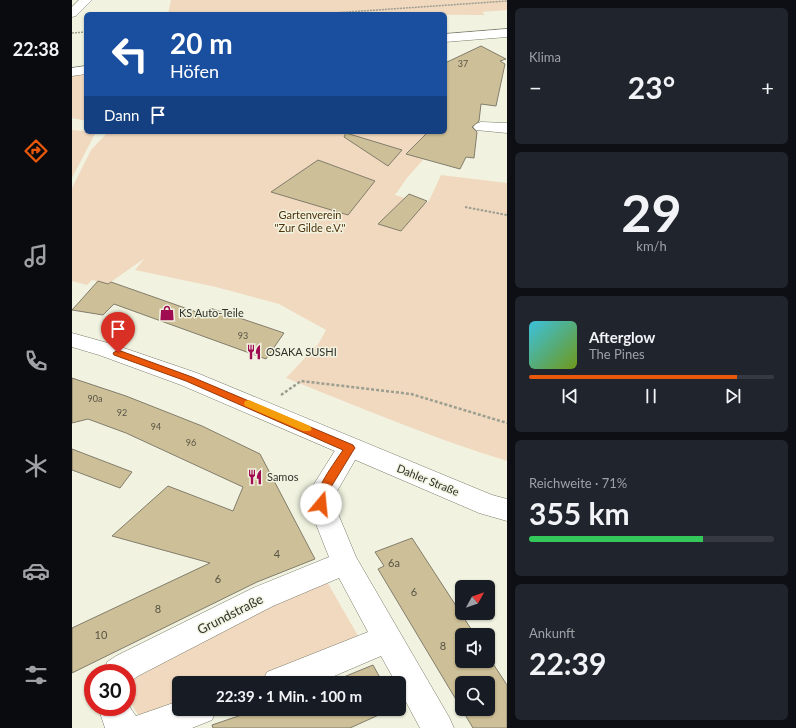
<!DOCTYPE html>
<html lang="de">
<meta charset="utf-8">
<style>
:root{--surface:#171b24;--page:#20242c;--text:#f1f3f6;--muted:#9ea1a6;--line:#363941;--accent:#ea580c}
body{margin:0;font-family:Lato,sans-serif;background:var(--page);color:var(--text);height:100vh;display:flex;flex-direction:column;font-size:15px;white-space:nowrap}
*{box-sizing:border-box;margin:0}
p{font-size:13px;color:var(--muted)}
.icon{flex:none;width:22px;height:22px;fill:none;stroke:currentColor;stroke-width:2;stroke-linecap:round;stroke-linejoin:round}
.map{position:relative;flex:1;overflow:hidden}
.drawer{display:flex;flex-direction:column;gap:8px;padding:8px;background:#0d0f14;width:289px}
.drawer>*{flex:none}
.guide{position:absolute;left:12px;top:12px;width:363px;height:122px;border-radius:6px;box-shadow:0 1px 3px #0004;background:#1a4fa0;color:#fff;overflow:hidden}
.needle{width:26px;rotate:50deg}
.tools{position:absolute;left:383px;top:580px;display:grid;gap:8px}
.tools a{display:grid;place-items:center;width:40px;height:40px;border-radius:6px;background:var(--surface);box-shadow:0 1px 3px #0004;font-size:20px}
.speed{position:absolute;left:12px;top:664px;display:flex;gap:8px;font-size:20px;font-weight:700;text-align:center}
.speed>*{display:grid;place-content:center;width:52px;height:52px;border-radius:50%;background:var(--surface);box-shadow:0 1px 3px #0004;line-height:1}
.speed .limit{border:6px solid #d22;background:#fff;color:#111}
.pin{position:absolute;display:grid;place-items:center;width:34px;height:34px;color:#fff;margin:-41px -17px;border-radius:50% 50% 50% 0;rotate:-45deg;box-shadow:0 0 4px #0007}
.pin .icon{rotate:45deg}
.me{position:absolute;width:44px;margin:-22px;rotate:17deg;stroke-linejoin:round;filter:drop-shadow(0 0 3px #0008)}
.turn{display:flex;align-items:center;gap:14px;height:84px;padding:0 20px;font-size:18px}
.turn .icon{width:52px;height:52px;stroke-width:2.5}
.turn b{display:block;font-size:28px;line-height:34px}
.then{display:flex;align-items:center;height:38px;padding:0 20px;background:#0003;gap:8px;font-size:15px}
.big{font-size:30px;font-weight:700;line-height:1.1}
.drawer .tile{flex:1;display:flex;flex-direction:column;justify-content:center;gap:6px;min-width:0;padding:0 14px;border-radius:6px;background:var(--page)}
.drawer .dial{align-items:center;gap:0}
.dial b{font-size:52px;line-height:1}
.song{display:flex;align-items:center;gap:12px}
.cover{width:48px;height:48px;border-radius:6px;background:linear-gradient(135deg,hsl(190 70% 55%),hsl(80 70% 35%))}
.played{height:4px;border-radius:2px;background:linear-gradient(90deg,var(--accent) 85%,var(--line) 85%)}
.keys{display:flex;justify-content:space-around;direction:ltr}
.heat{display:flex;justify-content:space-between;align-items:center;font-size:22px;direction:ltr}
.charge{height:6px;border-radius:3px;background:linear-gradient(90deg,#34c759 71%,var(--line) 0)}
.trip{position:absolute;left:100px;top:676px;width:234px;height:40px;border-radius:6px;background:var(--surface);box-shadow:0 1px 3px #0004;font-weight:700;line-height:40px;text-align:center}
main{display:flex;flex:1;min-height:0}
.menu{display:flex;flex-direction:column;width:72px;justify-content:space-around;align-items:center;background:#090b0e;color:var(--muted)}
.menu .icon{width:28px;height:28px}
.menu .current{color:var(--accent)}
.menu b{font-size:18px;color:var(--text)}
.map>svg:first-child{display:block}
</style>
<main>
<nav class="menu">
<b>22:38</b>
<svg class="icon current" aria-label="directions" viewBox="0 0 24 24"><path d="M12 3l9 9-9 9-9-9zM9 14v-3h6M13 9l2 2-2 2"/></svg>
<svg class="icon" aria-label="music" viewBox="0 0 24 24"><path d="M9 18V5l10-2v13"/><circle cx="6" cy="18" r="3"/><circle cx="16" cy="16" r="3"/></svg>
<svg class="icon" aria-label="phone" viewBox="0 0 24 24"><path d="M5 4h4l2 5-3 2q2 4 5 5l2-3 5 2v4C11 20 4 13 5 4z"/></svg>
<svg class="icon" aria-label="climate" viewBox="0 0 24 24"><path d="M12 3v18M4 7l16 10M4 17L20 7"/></svg>
<svg class="icon" aria-label="car" viewBox="0 0 24 24"><path d="M5 17H2v-5l4-1 3-4h7l3 4 3 1v5h-3M9 17h6M6 11h13"/><circle cx="7" cy="17" r="2"/><circle cx="17" cy="17" r="2"/></svg>
<svg class="icon" aria-label="filters" viewBox="0 0 24 24"><path d="M4 7h16M4 17h16"/><circle cx="9" cy="7" r="2"/><circle cx="15" cy="17" r="2"/></svg>
</nav>
<div class="map">
<svg width="435" height="728" viewBox="0 0 435 728">
<rect width="100%" height="100%" fill="#f1f3e0"/>
<path fill="#f1d9c0" d="M99 0H435V10L410 12 413 15 96 14Z
M14 73V121L0 118V75Z
M389 117 335 178 323 195 353 204 357 201 369 175 435 183V461C360 438 287 407 214 378L247 343 254 330 207 304 144 287 63 270 73 258 36 284 20 280 15 285 0 281V188L19 150 36 132H373Z
M0 130 24 132 0 178Z
M254 580 289 641 226 666 176 683H107V706L68 718C57 700 52 694 58 673Z"/>
<path fill="#cdbf97" stroke="#827d6c" fill-rule="evenodd" d="M409 46 434 59 428 61 433 64 424 106 409 104 407 121 400 127 405 132 402 158 394 157 388 169 334 154 356 132H373V63Z
M274 133 330 150 316 166 272 137Z
M246 160 303 181 276 215 199 192Z
M337 194 355 201 329 231 306 224Z
M26 281 36 284 39 282 133 315 138 308 212 333 194 359 42 304 31 315 0 310Z
M0 378 54 396 130 426 188 454 243 559 185 582 0 673V628L138 563 40 536 96 486 161 511 171 487 54 433 16 419 0 423Z
M0 449 60 472 48 488 0 470Z
M340 538 403 635H390V661H416V656L435 685V728H401L306 569 312 566 303 552ZM390 683H416V709H390Z
M301 665 311 683H257Z
M187 709H320L278 728H141L140 725Z"/>
<g fill="none" stroke-linecap="round" stroke-linejoin="round">
<g stroke="#797b6a" stroke-width="1">
<path id="minor" d="M7 0H20L4 16 0 17V7Z
M435 29V37L373 42V34Z
M14 66V74L0 76V68Z
M409 122 435 123V133L404 130 401 127 404 124Z
M278 439 287 441 290 448 264 493 262 504 284 557 377 717 382 728H348L327 689V683H324L309 656 246 683H190L195 672 296 632 267 578 201 606 66 676 55 684V673H31L35 662 44 656 181 588 257 557 236 504 238 491 242 484 269 441Z
M55 700 59 709 64 716 107 701V709H145L140 720 120 728H33L26 707H55Z"/>
</g>
<g stroke="#797b6a" stroke-width="1">
<path id="major" d="M0 333 43 345 125 373 420 495 435 499V521L407 513 109 385 27 355 0 347Z"/>
</g>
<path stroke="#9c9e90" stroke-width="1.5" stroke-dasharray="2 1" stroke-linecap="butt" d="M247 14 435 1
M0 33 14 32"/>
<path stroke="#9c9e90" stroke-width="2" stroke-dasharray="2.5 1.5" stroke-linecap="butt" d="M393 207 435 215"/>
<path stroke="#9c9e90" stroke-width="2.5" stroke-dasharray="3 2" stroke-linecap="butt" d="M209 395 229 381 339 394 435 423"/>
<use href="#minor" fill="#fff" fill-rule="evenodd"/>
<use href="#major" fill="#fff" fill-rule="evenodd"/>
</g>
<path fill="#ea580c" stroke="#983908" d="M46 350 120 377 281 445 283 448 281 451 256 492 252 507 249 508 245 507C238 494 264 461 271 450L114 381 42 355 41 353Z"/>
<path fill="#f59e0b" d="M177 400 238 426 240 429 238 431H231L173 406 172 404 173 401Z"/>
<defs>
<g id="shop-bare" transform="scale(1.2)"><path d="M-5-2.5h2.3a2.7 3.5 0 0 1 5.4 0H5L5.5 6h-11ZM-1.5-2.5h3a1.5 2.3 0 0 0-3 0Z" fill="#a00c52" stroke="#f1f3e0" stroke-width="2.5" paint-order="stroke"/></g>
<g id="restaurant-bare" transform="scale(1.2)"><path d="M-5-6h1v4h1v-4h1v4h1v-4h1v5L-1.5 .5V6h-2V.5L-5-1ZM5-6V6H3V1.5H1.5Q1.5-4 5-6Z" fill="#a00c52" stroke="#f1f3e0" stroke-width="2.5" paint-order="stroke"/></g>
</defs>
<g fill-rule="evenodd">
<use href="#shop-bare" x="95" y="313"/>
<use href="#restaurant-bare" x="182" y="352"/>
<use href="#restaurant-bare" x="183" y="477"/>
</g>
<g text-anchor="middle" stroke-width="3" stroke-linejoin="round" paint-order="stroke">
<g font-size="9" fill="#575445">
<text x="391" y="67">37</text>
<text x="171" y="339">93</text>
<text x="23" y="402">90a</text>
<text x="50" y="416">92</text>
<text x="84" y="430">94</text>
<text x="119" y="446">96</text>
</g>
<g font-size="11" fill="#50320a" stroke="#f1f3e0">
<text x="238" y="219">Gartenverein<tspan x="238" dy="13">"Zur Gilde e.V."</tspan></text>
</g>
<g font-size="11" fill="#30312a" stroke="#f1f3e0" text-anchor="start">
<text x="107" y="317">KS Auto-Teile</text>
<text x="194" y="356">OSAKA SUSHI</text>
<text x="195" y="481">Samos</text>
</g>
<g font-size="11" fill="#30312a" stroke="#f1f3e0">
<text transform="translate(356 480) rotate(22)" y="4">Dahler Straße</text>
</g>
<g font-size="11" fill="#575445">
<text x="205" y="558">4</text>
<text x="322" y="567">6a</text>
<text x="146" y="583">6</text>
<text x="342" y="596">6</text>
<text x="86" y="613">8</text>
<text x="29" y="639">10</text>
<text x="371" y="650">8</text>
</g>
<g font-size="13" fill="#30312a" stroke="#f1f3e0">
<text transform="translate(158 614) rotate(-27)" y="5">Grundstraße</text>
</g>
</g>
</svg>
<div class="tools">
<a><svg class="needle" viewBox="-14 -14 28 28"><path d="M0-13l5 13h-10z" fill="#e53935"/><path d="M0 13l5-13h-10z" fill="#9ea1a6"/></svg></a>
<a><svg class="icon" aria-label="sound" viewBox="0 0 24 24"><path d="M4 9h4l5-4v14l-5-4H4zM17 9q2 3 0 6"/></svg></a>
<a><svg class="icon" aria-label="search" viewBox="0 0 24 24"><circle cx="10" cy="10" r="6"/><path d="M15 15l6 6"/></svg></a>
</div>
<div class="speed"><div class="limit">30</div></div>
<div class="pin" style="left:46px;top:353px;background:#d93025"><svg class="icon" aria-label="arrive" viewBox="0 0 24 24"><path d="M6 21V4h12l-3 4 3 4H6"/></svg></div>
<svg class="me" style="left:249px;top:504px" viewBox="-20 -20 40 40"><circle r="19" fill="#fff"/><path d="M0-13L10 11 0 6-10 11z" fill="#ea580c"/></svg>
<div class="trip">22:39 · 1 Min. · 100 m</div>
<div class="guide">
<div class="turn"><svg class="icon" aria-label="left" viewBox="0 0 24 24"><path d="M17 20v-9H6M10 6l-5 5 5 5"/></svg><div><b>20 m</b>Höfen</div></div>
<div class="then">Dann<svg class="icon" aria-label="arrive" viewBox="0 0 24 24"><path d="M6 21V4h12l-3 4 3 4H6"/></svg></div>
</div>
</div>
<section class="drawer">
<div class="tile"><p>Klima</p>
<div class="heat"><a>−</a><b class="big">23°</b><a>+</a></div>
</div>
<div class="tile dial"><b>29</b><p>km/h</p></div>
<div class="tile">
<div class="song"><i class="cover"></i><div><b>Afterglow</b><p>The Pines</p></div></div>
<div class="played"></div>
<div class="keys"><svg class="icon" aria-label="previous" viewBox="0 0 24 24"><path d="M18 5L8 12l10 7zM5 5v14"/></svg><svg class="icon" aria-label="pause" viewBox="0 0 24 24"><path d="M8 5v14M16 5v14"/></svg><svg class="icon" aria-label="next" viewBox="0 0 24 24"><path d="M6 5l10 7-10 7zM19 5v14"/></svg></div>
</div>
<div class="tile"><p>Reichweite · 71%</p><b class="big">355 km</b><div class="charge"></div></div>
<div class="tile"><p>Ankunft</p><b class="big">22:39</b></div>
</section>
</main>
